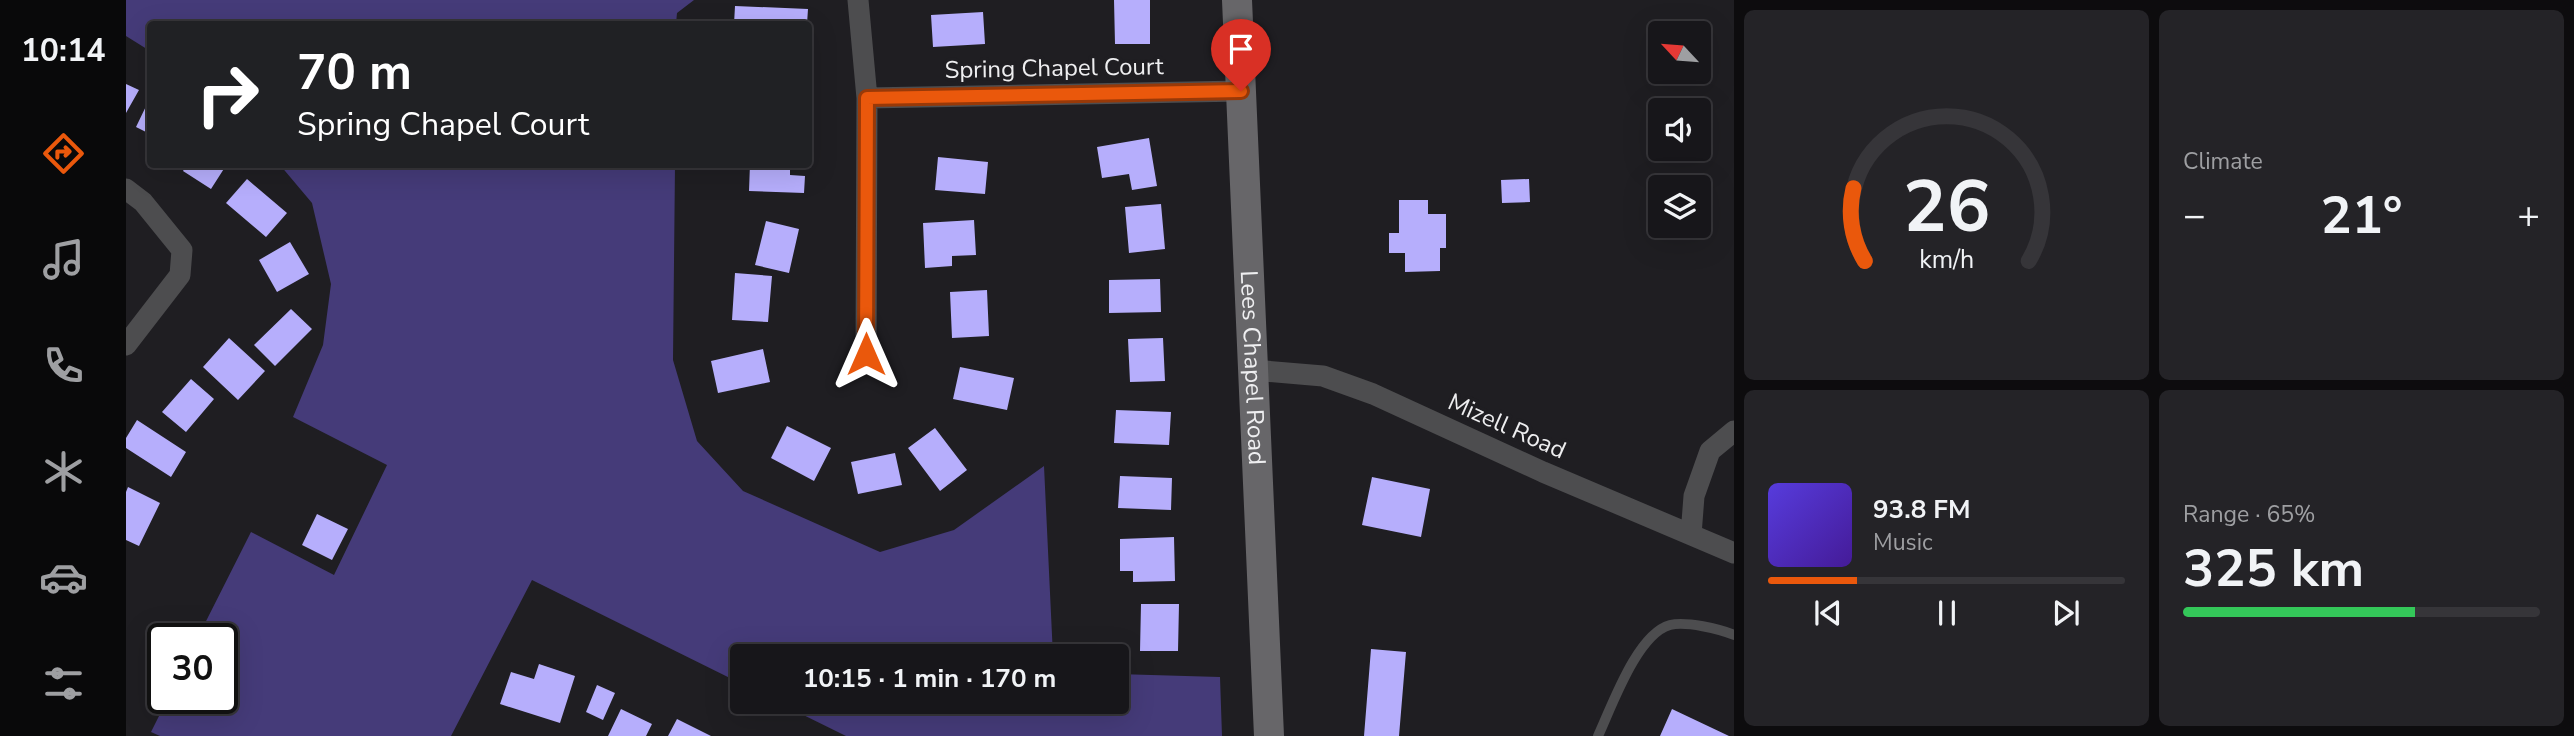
<!DOCTYPE html>
<meta charset="utf-8">
<style>
:root{--surface:#17161a;--page:#242327;--text:#f1f3f6;--muted:#9e9fa2;--line:#363539;--accent:#ea580c}
body{margin:0;font-family:"Nunito Sans",sans-serif;background:var(--page);color:var(--text);height:100vh;display:flex;flex-direction:column;font-size:26px;white-space:nowrap}
*{box-sizing:border-box;margin:0}
p{font-size:23px;color:var(--muted)}
.icon{flex:none;width:38px;height:38px;fill:none;stroke:currentColor;stroke-width:2;stroke-linecap:round;stroke-linejoin:round}
.map{position:relative;flex:1;overflow:hidden}
.drawer{display:flex;flex-direction:column;gap:10px;padding:10px;background:#0d0c0e;width:840px}
.drawer>*{flex:none}
.banner{position:absolute;left:21px;top:21px;width:665px;height:147px;border-radius:7px;box-shadow:0 7px 28px #0002,0 0 0 2px var(--line);background:#202124;color:#fff;overflow:hidden}
.needle{width:46px;rotate:296deg}
.controls{position:absolute;left:1522px;top:21px;display:grid;gap:14px}
.controls a{display:grid;place-items:center;width:63px;height:63px;border-radius:7px;background:var(--surface);box-shadow:0 7px 28px #0002,0 0 0 2px var(--line);font-size:35px}
.speed{position:absolute;left:21px;top:623px;display:flex;gap:14px;font-size:35px;font-weight:700;text-align:center}
.speed>*{display:grid;place-content:center;width:91px;height:91px;border-radius:50%;background:var(--surface);box-shadow:0 7px 28px #0002,0 0 0 2px var(--line);line-height:1}
.speed .limit{border:4px solid #111;border-radius:10px;background:#fff;color:#111}
.pin{position:absolute;display:grid;place-items:center;width:60px;height:60px;color:#fff;margin:-72px -30px;border-radius:50% 50% 50% 0;rotate:-45deg;box-shadow:0 0 7px #0007}
.pin .icon{rotate:45deg}
.me{position:absolute;width:77px;margin:-38px;rotate:0deg;stroke-linejoin:round;filter:drop-shadow(0 0 5px #0008)}
.turn{display:flex;align-items:center;gap:24px;height:147px;padding:0 35px;font-size:32px}
.turn .icon{width:91px;height:91px;stroke-width:2.5}
.turn b{display:block;font-size:49px;line-height:60px}
.big{font-size:52px;font-weight:700;line-height:1.1}
.drawer .tile{flex:1;display:flex;flex-direction:column;justify-content:center;gap:10px;min-width:0;padding:0 24px;border-radius:10px;background:var(--page)}
.drawer .dial{align-items:center;gap:0}
.dial svg{height:182px;overflow:visible;fill:none;stroke:var(--line);stroke-width:7;stroke-linecap:round;text-anchor:middle}
.dial text{fill:var(--text);stroke:none}
.song{display:flex;align-items:center;gap:21px}
.cover{width:84px;height:84px;border-radius:10px;background:linear-gradient(135deg,hsl(250 70% 55%),hsl(260 70% 35%))}
.played{height:7px;border-radius:4px;background:linear-gradient(90deg,var(--accent) 25%,var(--line) 25%)}
.keys{display:flex;justify-content:space-around;direction:ltr}
.heat{display:flex;justify-content:space-between;align-items:center;font-size:38px;direction:ltr}
.charge{height:10px;border-radius:5px;background:linear-gradient(90deg,#34c759 65%,var(--line) 0)}
.drawer .tiles{flex:1;display:grid;gap:10px;grid-template-columns:repeat(2,1fr)}
.trip{position:absolute;left:604px;top:644px;width:399px;height:70px;border-radius:7px;background:var(--surface);box-shadow:0 7px 28px #0002,0 0 0 2px var(--line);font-weight:700;line-height:70px;text-align:center}
main{display:flex;flex:1;min-height:0}
.menu{display:flex;flex-direction:column;width:126px;justify-content:space-around;align-items:center;background:#09090a;color:var(--muted)}
.menu .icon{width:49px;height:49px}
.menu .active{color:var(--accent)}
.menu b{font-size:32px;color:var(--text)}
.map>svg:first-child{display:block}
</style>
<main>
<nav class="menu">
<b>10:14</b>
<svg class="icon active" aria-label="directions" viewBox="0 0 24 24"><path d="M12 3l9 9-9 9-9-9zM9 14v-3h6M13 9l2 2-2 2"/></svg>
<svg class="icon" aria-label="music" viewBox="0 0 24 24"><path d="M9 18V5l10-2v13"/><circle cx="6" cy="18" r="3"/><circle cx="16" cy="16" r="3"/></svg>
<svg class="icon" aria-label="phone" viewBox="0 0 24 24"><path d="M5 4h4l2 5-3 2q2 4 5 5l2-3 5 2v4C11 20 4 13 5 4z"/></svg>
<svg class="icon" aria-label="climate" viewBox="0 0 24 24"><path d="M12 3v18M4 7l16 10M4 17L20 7"/></svg>
<svg class="icon" aria-label="car" viewBox="0 0 24 24"><path d="M5 17H2v-5l4-1 3-4h7l3 4 3 1v5h-3M9 17h6M6 11h13"/><circle cx="7" cy="17" r="2"/><circle cx="17" cy="17" r="2"/></svg>
<svg class="icon" aria-label="filters" viewBox="0 0 24 24"><path d="M4 7h16M4 17h16"/><circle cx="9" cy="7" r="2"/><circle cx="15" cy="17" r="2"/></svg>
</nav>
<div class="map">
<svg width="1608" height="736" viewBox="0 0 1608 736">
<rect width="100%" height="100%" fill="#1f1e22"/>
<path fill="#453b79" d="M0 0H568L551 13 550 24H24V51L0 36Z
M154 165H549L547 360 571 441 617 491 754 552 828 530 918 466 927 656H616V684L406 580 325 736H34L25 732 42 698H96V639H71L125 532 208 575 261 465 167 417 197 345 205 284 186 203Z
M991 674 1094 677 1096 736H720L651 702H990Z"/>
<path fill="#b6aefc" d="M988 0H1024V44H989Z
M609 6 682 9 681 24H608Z
M857 12 859 44 807 47 805 15Z
M0 84 13 90 0 113Z
M23 100 24 101V134L10 127Z
M1023 138 1031 186 1006 190 1003 174 976 178 971 147Z
M812 157 862 162 859 194 809 190Z
M61 164H101L85 189 57 171Z
M624 164H664V175L679 176 678 193 623 191Z
M121 179 161 213 140 237 100 203Z
M1403 179 1404 202 1376 203 1375 180Z
M1273 200H1302V214H1320V248H1314V271L1279 272V253H1263V233H1273Z
M1035 204 1039 249 1003 253 999 207Z
M848 220 850 255 826 256V266L799 268 797 223Z
M640 221 673 229 663 273 629 265Z
M164 242 183 274 151 292 133 260Z
M609 273 646 276 642 322 606 320Z
M1034 279 1035 312 983 313V280Z
M861 290 863 336 826 338 824 292Z
M165 309 186 329 149 366 128 345Z
M103 338 139 371 112 400 77 367Z
M1037 338 1039 381 1004 382 1002 339Z
M637 349 644 382 592 393 585 361Z
M834 367 888 378 881 410 827 399Z
M65 379 88 399 60 432 36 412Z
M990 410 1045 412 1043 445 988 443Z
M11 420 60 452 45 477 0 448V438Z
M661 426 705 448 688 481 645 458Z
M809 428 841 470 814 491 782 448Z
M769 453 776 485 732 494 725 462Z
M994 476 1046 478 1045 510 992 508Z
M1246 477 1304 489 1295 537 1236 525Z
M2 487 34 503 13 546 0 540V492Z
M191 514 222 529 206 560 176 545Z
M1048 537 1049 581 1007 582V571H994V539Z
M1015 604H1053L1052 651H1014Z
M1245 649 1280 652 1273 736H1238Z
M413 664 449 676 434 723 374 704 385 672 408 679Z
M471 685 489 693 477 720 460 712Z
M495 709 526 724 520 736H482Z
M1546 709 1603 736H1534Z
M551 719 585 736H542Z"/>
<g fill="none" stroke-linecap="round" stroke-linejoin="round">
<path stroke="#4d4d4f" stroke-width="10" d="M1472 736C1486 706 1511 634 1544 625 1560 621 1594 629 1608 635"/>
<path stroke="#4d4d4f" stroke-width="21" d="M732 0 741 98 740 354
M741 98 1115 91
M0 189 17 202 56 250 54 275 0 345
M1127 370 1197 376 1247 394 1417 472 1608 553
M1565 535 1568 496 1584 451 1608 431"/>
<path stroke="#676669" stroke-width="30" id="s1" d="M1111 0 1143 736"/>
</g>
<g fill="none" stroke-linecap="round" stroke-linejoin="round">
<g stroke="#983908" stroke-width="18">
<path id="route" d="M740 354 741 98 1115 91"/>
</g>
<use href="#route" stroke="#ea580c" stroke-width="12"/>
</g>
<g text-anchor="middle" stroke-width="7" stroke-linejoin="round" paint-order="stroke">
<g font-size="24" fill="#eeeef0" stroke="#1f1e22">
<text transform="translate(928 68) rotate(-1)" y="8">Spring Chapel Court</text>
<text dy="8" stroke="none"><textPath href="#s1" startOffset="368">Lees Chapel Road</textPath></text>
<text transform="translate(1381 426) rotate(24)" y="8">Mizell Road</text>
</g>
</g>
</svg>
<div class="controls">
<a><svg class="needle" viewBox="-14 -14 28 28"><path d="M0-13l5 13h-10z" fill="#e53935"/><path d="M0 13l5-13h-10z" fill="#9e9fa2"/></svg></a>
<a><svg class="icon" aria-label="sound" viewBox="0 0 24 24"><path d="M4 9h4l5-4v14l-5-4H4zM17 9q2 3 0 6"/></svg></a>
<a><svg class="icon" aria-label="layers" viewBox="0 0 24 24"><path d="M12 4l9 5-9 5-9-5zM3 14l9 5 9-5"/></svg></a>
</div>
<div class="speed"><div class="limit">30</div></div>
<div class="pin" style="left:1115px;top:91px;background:#d93025"><svg class="icon" aria-label="arrive" viewBox="0 0 24 24"><path d="M6 21V4h12l-3 4 3 4H6"/></svg></div>
<svg class="me" style="left:740px;top:354px" viewBox="-20 -20 40 40"><path d="M0-17L14 15 0 8-14 15z" fill="#ea580c" stroke="#fff" stroke-width="4"/></svg>
<div class="trip">10:15 · 1 min · 170 m</div>
<div class="banner">
<div class="turn"><svg class="icon" aria-label="right" viewBox="0 0 24 24"><path d="M7 20v-9h11M14 6l5 5-5 5"/></svg><div><b>70 m</b>Spring Chapel Court</div></div>
</div>
</div>
<section class="drawer">
<div class="tiles">
<div class="tile dial"><svg viewBox="0 0 100 80">
<path d="M14 69A42 42 0 1 1 86 69"/>
<path d="M14 69A42 42 0 0 1 9 37" stroke="#ea580c"/>
<text x="50" y="56" font-size="32" font-weight="700">26</text>
<text x="50" y="72" font-size="11">km/h</text>
</svg></div>
<div class="tile"><p>Climate</p>
<div class="heat"><a>−</a><b class="big">21°</b><a>+</a></div>
</div>
<div class="tile">
<div class="song"><i class="cover"></i><div><b>93.8 FM</b><p>Music</p></div></div>
<div class="played"></div>
<div class="keys"><svg class="icon" aria-label="previous" viewBox="0 0 24 24"><path d="M18 5L8 12l10 7zM5 5v14"/></svg><svg class="icon" aria-label="pause" viewBox="0 0 24 24"><path d="M8 5v14M16 5v14"/></svg><svg class="icon" aria-label="next" viewBox="0 0 24 24"><path d="M6 5l10 7-10 7zM19 5v14"/></svg></div>
</div>
<div class="tile"><p>Range · 65%</p><b class="big">325 km</b><div class="charge"></div></div>
</div>
</section>
</main>
